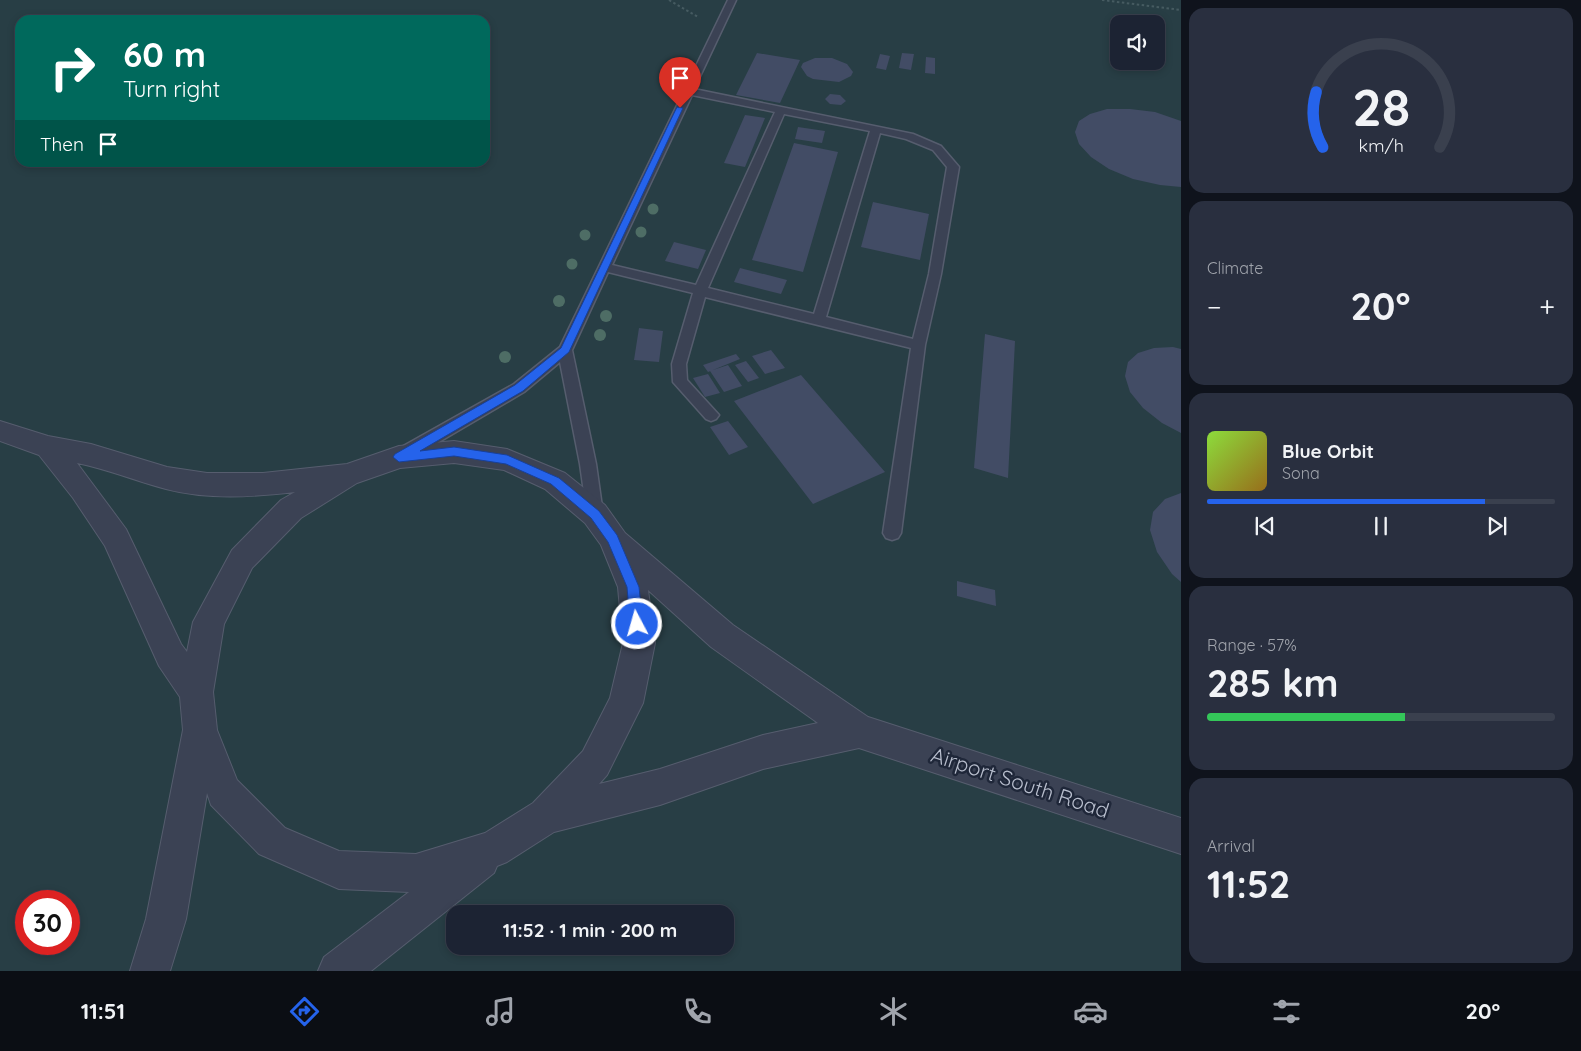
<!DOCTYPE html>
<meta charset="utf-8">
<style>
:root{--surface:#1c2333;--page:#292f3f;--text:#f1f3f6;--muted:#a0a4ac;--line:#3a404e;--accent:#2563eb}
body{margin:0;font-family:Quicksand,sans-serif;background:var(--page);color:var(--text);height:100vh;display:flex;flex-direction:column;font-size:19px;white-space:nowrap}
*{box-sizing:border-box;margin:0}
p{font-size:16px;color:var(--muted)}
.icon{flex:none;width:28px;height:28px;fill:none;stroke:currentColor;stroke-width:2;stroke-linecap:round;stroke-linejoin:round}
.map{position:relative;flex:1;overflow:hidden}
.side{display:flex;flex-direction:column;gap:8px;padding:8px;background:#0f131c;width:400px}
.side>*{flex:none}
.banner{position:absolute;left:15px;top:15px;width:475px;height:152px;border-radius:15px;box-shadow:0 2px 8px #0003,0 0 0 1px var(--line);background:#00695c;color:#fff;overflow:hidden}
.tools{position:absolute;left:1110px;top:15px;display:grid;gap:10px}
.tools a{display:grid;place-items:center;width:55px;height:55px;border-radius:10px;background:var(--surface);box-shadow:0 2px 8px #0003,0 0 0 1px var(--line);font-size:25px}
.speed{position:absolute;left:15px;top:890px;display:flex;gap:10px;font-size:25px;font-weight:700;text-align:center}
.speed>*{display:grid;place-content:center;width:65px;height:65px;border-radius:50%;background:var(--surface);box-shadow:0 2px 8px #0003,0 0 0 1px var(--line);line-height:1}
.speed .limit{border:8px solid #d22;background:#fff;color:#111}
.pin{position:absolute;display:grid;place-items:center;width:42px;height:42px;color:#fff;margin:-51px -21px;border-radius:50% 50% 50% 0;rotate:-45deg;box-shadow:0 0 5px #0007}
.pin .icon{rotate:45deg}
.me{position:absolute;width:55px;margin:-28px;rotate:354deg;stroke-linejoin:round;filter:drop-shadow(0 0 4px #0008)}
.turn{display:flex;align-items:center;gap:18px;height:105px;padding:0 25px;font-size:22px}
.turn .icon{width:65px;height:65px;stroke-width:2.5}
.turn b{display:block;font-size:35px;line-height:42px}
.then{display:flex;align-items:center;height:48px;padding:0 25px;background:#0003;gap:10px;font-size:19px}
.big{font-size:38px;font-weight:700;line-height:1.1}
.side .widget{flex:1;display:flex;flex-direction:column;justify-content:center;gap:8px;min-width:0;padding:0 18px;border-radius:15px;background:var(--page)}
.side .dial{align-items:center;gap:0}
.dial svg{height:130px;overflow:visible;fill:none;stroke:var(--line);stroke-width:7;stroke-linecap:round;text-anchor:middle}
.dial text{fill:var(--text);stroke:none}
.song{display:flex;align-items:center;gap:15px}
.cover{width:60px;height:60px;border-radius:8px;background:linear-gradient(135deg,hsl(90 70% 55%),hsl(40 70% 35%))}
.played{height:5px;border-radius:2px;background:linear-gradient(90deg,var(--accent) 80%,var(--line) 80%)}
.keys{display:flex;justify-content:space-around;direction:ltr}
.heat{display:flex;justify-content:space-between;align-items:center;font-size:28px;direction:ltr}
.charge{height:8px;border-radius:4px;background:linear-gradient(90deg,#34c759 57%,var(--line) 0)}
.trip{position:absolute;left:446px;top:905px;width:288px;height:50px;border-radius:15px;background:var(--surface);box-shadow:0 2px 8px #0003,0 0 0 1px var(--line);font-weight:700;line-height:50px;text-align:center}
.menu{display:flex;height:80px;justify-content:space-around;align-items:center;background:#0b0e14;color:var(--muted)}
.menu .icon{width:35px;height:35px}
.menu .active{color:var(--accent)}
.menu b{font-size:22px;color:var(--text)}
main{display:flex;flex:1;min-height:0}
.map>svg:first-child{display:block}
</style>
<main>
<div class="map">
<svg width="1181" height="971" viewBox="0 0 1181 971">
<rect width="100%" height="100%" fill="#262f44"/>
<path fill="#283e45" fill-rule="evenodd" d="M0 0H1181V971H0ZM20 20H485V162H20ZM1119 24H1156V61H1119ZM26 901H69V944H26ZM455 914H725V946H455Z"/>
<path fill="#424c65" d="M757 53 800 60 780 103 736 95Z
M902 53 914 54 911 70 899 68Z
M880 54 890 56 886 70 876 68Z
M926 57 935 58V74L925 73Z
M815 58H832L847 64 853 72 851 76 839 82 813 79 807 76 801 67 803 63Z
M830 94 840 95 846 101 841 105 830 104 825 99Z
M1107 109H1130L1155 112 1181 121V187L1160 185 1133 179 1109 169 1091 157 1079 144 1075 132 1079 121 1090 114Z
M745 115 765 118 745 167 724 163Z
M798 127 825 131 822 143 795 139Z
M794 143 838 152 803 272 752 260Z
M873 202 929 214 920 260 861 247Z
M674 242 706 250 698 269 665 261Z
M740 268 787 280 781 294 734 282Z
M639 328 663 331 659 362 634 360Z
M985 334 1015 341 1008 478 974 468Z
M1173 347 1181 349V433L1162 423 1143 408 1130 392 1125 376 1128 362 1138 353 1154 348Z
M771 350 785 368 765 374 752 356Z
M736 354 740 359 708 372 703 365Z
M746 361 759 378 748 382 735 365Z
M728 365 742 386 724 392 710 371Z
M708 374 720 393 705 397 693 378Z
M801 375 885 472 813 504 734 401Z
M728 421 748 447 729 455 710 427Z
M1181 493V582L1172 574 1157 552 1150 530 1153 512 1165 499Z
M957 581 995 590 996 606 957 596Z"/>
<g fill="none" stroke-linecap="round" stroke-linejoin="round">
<g stroke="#565d6e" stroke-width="3">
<path id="service" d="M728 0H736L694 89 913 134 941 146 959 167 941 274 925 345 901 533 898 538 892 540 886 538 883 533 911 348 705 297 686 364 687 380 719 415 716 419 711 421 706 419 673 382 672 364 693 293 608 272 572 350 596 464 603 514 601 519 595 521 589 519 587 514 580 464 560 362 524 392 410 459 404 460 398 459 396 454 398 449 514 384 560 347ZM692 95 775 112 696 285 612 265ZM784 114 870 131 814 314 708 288ZM880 133 906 139 933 150 947 167 929 274 913 339 826 317Z"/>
</g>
<g stroke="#565d6e" stroke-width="2">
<path id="minor" d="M0 421 48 436 91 444 167 467 207 473H263L347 464 399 446 454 441 507 449 565 473 605 505 625 533 733 625 868 717 1181 818V854L859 748 763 769 660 805 554 832 507 862 497 866 494 873 371 971H318L324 957 409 892 339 889 259 854 211 805 207 793 186 919 170 971H130L146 919 183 730 180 697 159 666 105 546 73 498 39 455 0 441ZM77 463C107 469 136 481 166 489 208 500 252 497 295 492L281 500 232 550 193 622 187 652 181 644 126 529ZM454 463 504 470 545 489 585 523 601 545 618 587 623 643 610 698 583 751 533 803 485 833 416 854 339 851 285 828 237 780 217 730 213 692 224 624 252 568 301 518 357 483 400 468ZM648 590 711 647 818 723 763 735 660 769 599 784 607 775 643 703 655 643Z"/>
</g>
<path stroke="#465b61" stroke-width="2" stroke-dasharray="2.5 2.5" stroke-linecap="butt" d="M669 0 698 17
M1102 0 1181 10"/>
<use href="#service" fill="#3b4254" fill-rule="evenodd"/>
<use href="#minor" fill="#3b4254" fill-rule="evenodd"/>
</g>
<g fill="#4e6d65">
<circle cx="653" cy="209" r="5.5"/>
<circle cx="641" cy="232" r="5.5"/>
<circle cx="585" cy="235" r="5.5"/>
<circle cx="572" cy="264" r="5.5"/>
<circle cx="559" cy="301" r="6"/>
<circle cx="606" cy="316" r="6"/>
<circle cx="600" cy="335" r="6"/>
<circle cx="505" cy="357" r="6"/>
</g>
<path fill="#2563eb" stroke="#184099" d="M677 107 683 108 569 352 523 391 420 451 454 447 507 455 559 478 599 511 617 535 639 587 643 624 641 628 637 630 632 628 630 624 627 587 608 542 591 518 551 484 506 464 454 456 399 462 393 457 395 454 515 385 561 348Z"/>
<g text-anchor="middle" stroke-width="5" stroke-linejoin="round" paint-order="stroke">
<g font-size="21" fill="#b8becd" stroke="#1f2739">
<text transform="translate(1020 783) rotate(18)" y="7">Airport South Road</text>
</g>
</g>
</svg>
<div class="tools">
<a><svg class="icon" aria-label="sound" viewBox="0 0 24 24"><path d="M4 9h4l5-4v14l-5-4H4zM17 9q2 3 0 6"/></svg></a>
</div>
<div class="speed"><div class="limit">30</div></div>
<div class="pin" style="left:680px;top:108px;background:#d93025"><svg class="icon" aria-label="arrive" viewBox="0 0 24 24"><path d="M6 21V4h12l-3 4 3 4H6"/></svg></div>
<svg class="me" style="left:637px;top:624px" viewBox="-20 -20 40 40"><circle r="17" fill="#2563eb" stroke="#fff" stroke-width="3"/><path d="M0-11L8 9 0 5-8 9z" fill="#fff"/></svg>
<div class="trip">11:52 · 1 min · 200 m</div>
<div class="banner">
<div class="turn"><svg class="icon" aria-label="right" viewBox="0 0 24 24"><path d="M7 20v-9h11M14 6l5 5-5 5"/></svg><div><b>60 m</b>Turn right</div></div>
<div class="then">Then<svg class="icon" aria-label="arrive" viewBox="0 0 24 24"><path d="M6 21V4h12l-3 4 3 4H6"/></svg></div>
</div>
</div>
<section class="side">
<div class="widget dial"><svg viewBox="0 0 100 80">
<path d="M14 69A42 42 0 1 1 86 69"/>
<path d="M14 69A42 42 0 0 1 10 35" stroke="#2563eb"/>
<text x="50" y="56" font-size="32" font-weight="700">28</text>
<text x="50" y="72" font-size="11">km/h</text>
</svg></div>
<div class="widget"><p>Climate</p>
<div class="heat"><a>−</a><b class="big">20°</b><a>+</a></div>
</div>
<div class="widget">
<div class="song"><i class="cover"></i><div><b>Blue Orbit</b><p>Sona</p></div></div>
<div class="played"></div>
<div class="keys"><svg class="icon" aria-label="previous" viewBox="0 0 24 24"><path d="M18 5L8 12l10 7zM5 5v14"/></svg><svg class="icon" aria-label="pause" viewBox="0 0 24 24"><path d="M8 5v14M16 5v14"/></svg><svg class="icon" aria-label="next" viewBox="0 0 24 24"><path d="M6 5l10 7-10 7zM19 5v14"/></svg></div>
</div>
<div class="widget"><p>Range · 57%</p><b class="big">285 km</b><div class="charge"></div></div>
<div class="widget"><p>Arrival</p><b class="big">11:52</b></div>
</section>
</main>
<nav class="menu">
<b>11:51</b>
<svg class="icon active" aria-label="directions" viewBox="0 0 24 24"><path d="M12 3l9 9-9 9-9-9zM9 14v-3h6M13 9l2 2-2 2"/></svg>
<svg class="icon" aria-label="music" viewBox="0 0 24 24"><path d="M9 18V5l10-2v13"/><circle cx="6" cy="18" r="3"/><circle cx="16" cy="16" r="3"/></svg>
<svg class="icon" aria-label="phone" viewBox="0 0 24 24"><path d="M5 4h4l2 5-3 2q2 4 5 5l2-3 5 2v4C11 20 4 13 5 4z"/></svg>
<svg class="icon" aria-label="climate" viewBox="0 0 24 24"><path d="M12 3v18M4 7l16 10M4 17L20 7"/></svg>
<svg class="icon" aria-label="car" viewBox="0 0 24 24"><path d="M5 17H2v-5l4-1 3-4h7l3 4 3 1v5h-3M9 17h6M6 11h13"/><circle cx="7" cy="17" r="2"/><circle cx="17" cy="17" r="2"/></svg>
<svg class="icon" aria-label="filters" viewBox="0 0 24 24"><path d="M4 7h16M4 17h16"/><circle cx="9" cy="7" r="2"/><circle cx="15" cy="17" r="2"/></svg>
<b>20°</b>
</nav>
